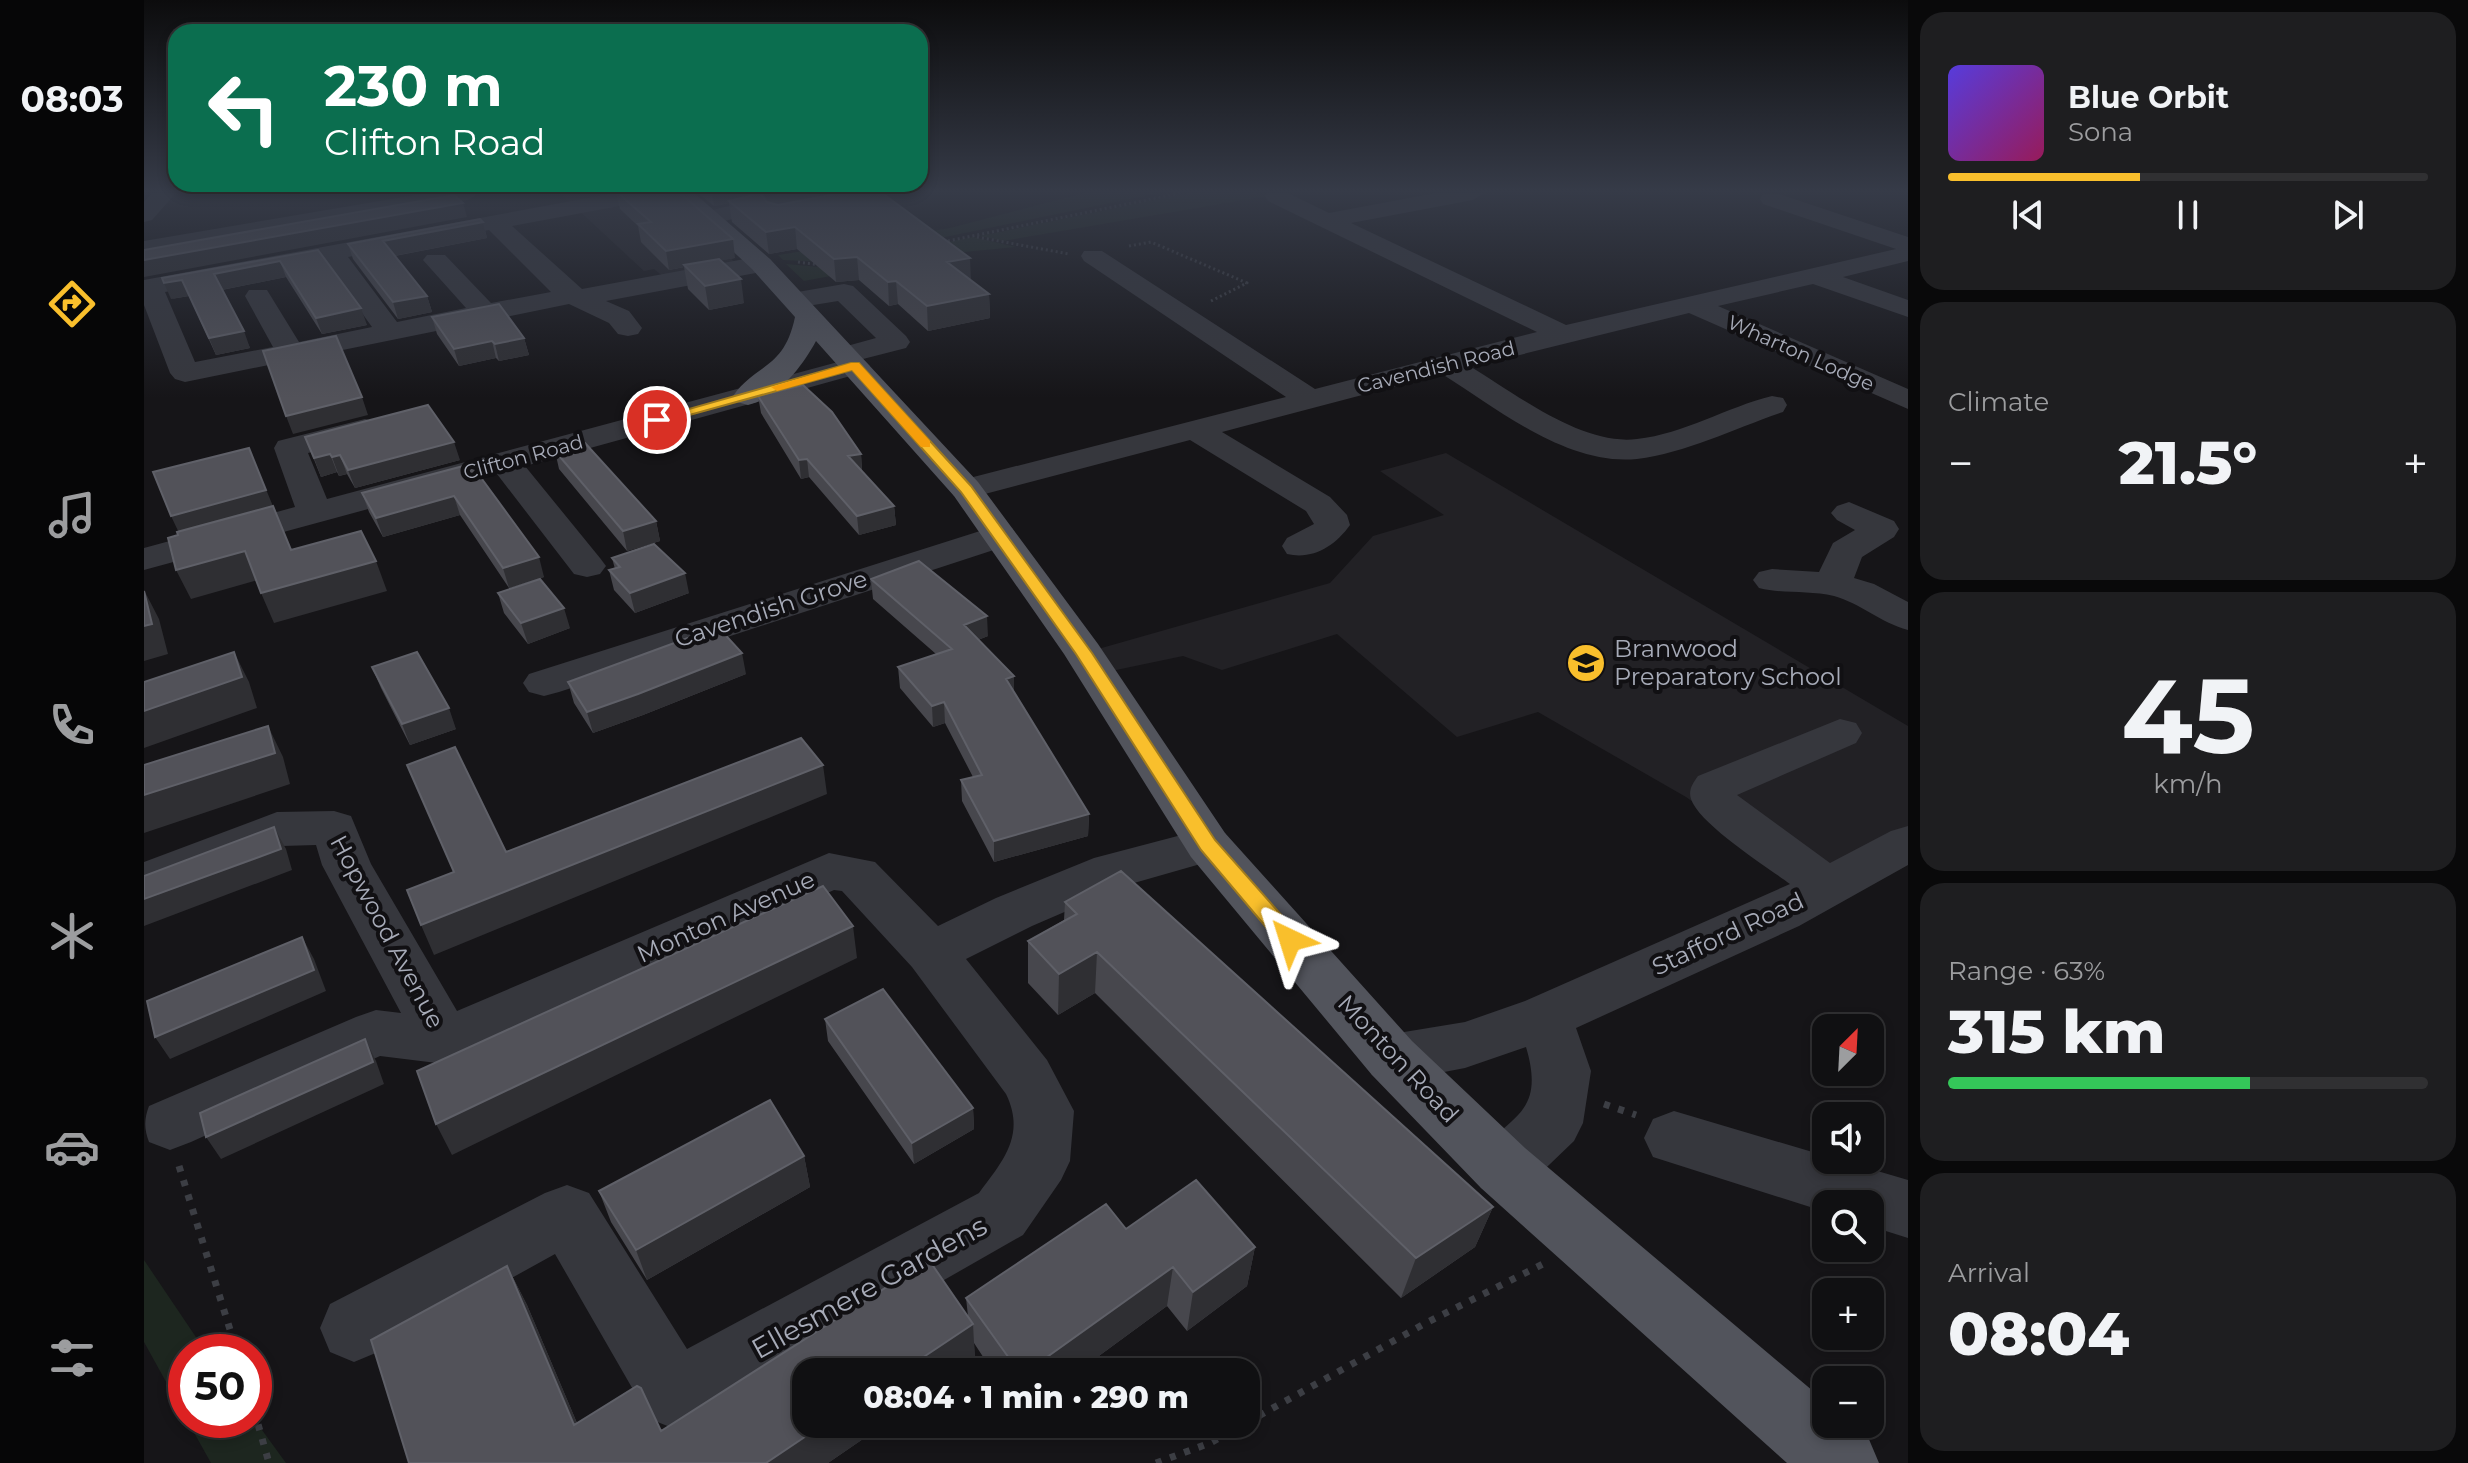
<!DOCTYPE html>
<meta charset="utf-8">
<style>
:root{--surface:#101012;--page:#1e1e20;--text:#f1f3f6;--muted:#9c9d9f;--line:#303032;--accent:#f9bf2c}
body{margin:0;font-family:Montserrat,sans-serif;background:var(--page);color:var(--text);height:100vh;display:flex;flex-direction:column;font-size:30px;white-space:nowrap}
*{box-sizing:border-box;margin:0}
p{font-size:26px;color:var(--muted)}
.icon{flex:none;width:44px;height:44px;fill:none;stroke:currentColor;stroke-width:2;stroke-linecap:round;stroke-linejoin:round}
.map{position:relative;flex:1;overflow:hidden}
.panel{display:flex;flex-direction:column;gap:12px;padding:12px;background:#09090a;width:560px}
.panel>*{flex:none}
.hud{position:absolute;left:24px;top:24px;width:760px;height:168px;border-radius:24px;box-shadow:0 4px 12px #0003,0 0 0 2px var(--line);background:#0b6e4f;color:#fff;overflow:hidden}
.needle{width:52px;rotate:24deg}
.controls{position:absolute;left:1668px;top:1014px;display:grid;gap:16px}
.controls a{display:grid;place-items:center;width:72px;height:72px;border-radius:16px;background:var(--surface);box-shadow:0 4px 12px #0003,0 0 0 2px var(--line);font-size:40px}
.speed{position:absolute;left:24px;top:1334px;display:flex;gap:16px;font-size:40px;font-weight:700;text-align:center}
.speed>*{display:grid;place-content:center;width:104px;height:104px;border-radius:50%;background:var(--surface);box-shadow:0 4px 12px #0003,0 0 0 2px var(--line);line-height:1}
.speed .limit{border:12px solid #d22;background:#fff;color:#111}
.pin{position:absolute;display:grid;place-items:center;width:68px;height:68px;color:#fff;margin:-34px;border:4px solid #fff;border-radius:50%;box-shadow:0 2px 8px #0007}
.me{position:absolute;width:88px;margin:-44px;rotate:319deg;stroke-linejoin:round;filter:drop-shadow(0 0 6px #0008)}
.turn{display:flex;align-items:center;gap:28px;height:168px;padding:0 24px;font-size:36px}
.turn .icon{width:104px;height:104px;stroke-width:2.5}
.turn b{display:block;font-size:56px;line-height:68px}
.big{font-size:60px;font-weight:800;line-height:1.1}
.panel .tile{flex:1;display:flex;flex-direction:column;justify-content:center;gap:12px;min-width:0;padding:0 28px;border-radius:24px;background:var(--page)}
.panel .dial{align-items:center;gap:0}
.dial b{font-size:104px;line-height:1}
.song{display:flex;align-items:center;gap:24px}
.cover{width:96px;height:96px;border-radius:12px;background:linear-gradient(135deg,hsl(250 70% 55%),hsl(330 70% 35%))}
.played{height:8px;border-radius:4px;background:linear-gradient(90deg,var(--accent) 40%,var(--line) 40%)}
.keys{display:flex;justify-content:space-around;direction:ltr}
.heat{display:flex;justify-content:space-between;align-items:center;font-size:44px;direction:ltr}
.charge{height:12px;border-radius:6px;background:linear-gradient(90deg,#34c759 63%,var(--line) 0)}
.trip{position:absolute;left:648px;top:1358px;width:468px;height:80px;border-radius:24px;background:var(--surface);box-shadow:0 4px 12px #0003,0 0 0 2px var(--line);font-weight:800;line-height:80px;text-align:center}
main{display:flex;flex:1;min-height:0}
.tab-bar{display:flex;flex-direction:column;width:144px;justify-content:space-around;align-items:center;background:#060607;color:var(--muted)}
.tab-bar .icon{width:56px;height:56px}
.tab-bar .selected{color:var(--accent)}
.tab-bar b{font-size:36px;color:var(--text)}
.map>svg:first-child{display:block}
</style>
<main>
<nav class="tab-bar">
<b>08:03</b>
<svg class="icon selected" aria-label="directions" viewBox="0 0 24 24"><path d="M12 3l9 9-9 9-9-9zM9 14v-3h6M13 9l2 2-2 2"/></svg>
<svg class="icon" aria-label="music" viewBox="0 0 24 24"><path d="M9 18V5l10-2v13"/><circle cx="6" cy="18" r="3"/><circle cx="16" cy="16" r="3"/></svg>
<svg class="icon" aria-label="phone" viewBox="0 0 24 24"><path d="M5 4h4l2 5-3 2q2 4 5 5l2-3 5 2v4C11 20 4 13 5 4z"/></svg>
<svg class="icon" aria-label="climate" viewBox="0 0 24 24"><path d="M12 3v18M4 7l16 10M4 17L20 7"/></svg>
<svg class="icon" aria-label="car" viewBox="0 0 24 24"><path d="M5 17H2v-5l4-1 3-4h7l3 4 3 1v5h-3M9 17h6M6 11h13"/><circle cx="7" cy="17" r="2"/><circle cx="17" cy="17" r="2"/></svg>
<svg class="icon" aria-label="filters" viewBox="0 0 24 24"><path d="M4 7h16M4 17h16"/><circle cx="9" cy="7" r="2"/><circle cx="15" cy="17" r="2"/></svg>
</nav>
<div class="map">
<svg width="1764" height="1463" viewBox="0 0 1764 1463">
<rect width="100%" height="100%" fill="#161518"/>
<path fill="#222125" d="M416 193H640L543 218 594 265 521 278 510 269 500 271Z
M1302 453 1764 726V831L1656 877 1542 797 1394 712 1313 737 1193 634 1078 670 1039 656 953 674 940 653 1186 583 1229 536 1300 515 1236 471Z"/>
<path fill="#1d261f" d="M940 193H1015L680 262 639 260 634 255 806 228Z
M1044 193H1113L1124 196 859 241 836 236Z
M829 237 872 247 810 253 660 281 642 264 676 267Z
M0 1260 62 1352H42V1418L0 1342Z
M110 1419 142 1463H67L43 1420Z"/>
<g fill="none" stroke-linecap="round" stroke-linejoin="round">
<path stroke="#3c3e44" stroke-width="3" stroke-dasharray="2 3" stroke-linecap="butt" d="M833 237 925 254
M799 242 1037 193
M985 246 1007 242 1103 283 1067 301
M654 262 676 265"/>
<path stroke="#3c3e44" stroke-width="7" stroke-dasharray="6 9" stroke-linecap="butt" d="M1460 1104 1492 1115
M35 1166 93 1352
M110 1410 125 1463
M1102 1423 1280 1324 1399 1264
M1012 1463 1066 1443 1100 1424"/>
<path fill="#36373d" fill-rule="evenodd" d="M8 193H32L8 220 0 222V202Z
M283 193H335L324 200 0 255V241Z
M471 193H519L508 200 368 226 438 289 617 256 626 259 630 264 626 269 617 272 462 301 485 311 498 328 494 334 484 336 474 334 465 323 425 304 41 382 31 379 26 373 0 305V280ZM345 230 407 292 347 303 301 255H283L279 260 322 308 253 322 204 257ZM181 262 228 327 155 342 123 290H105L101 296 129 347 51 362 21 292Z
M638 193H677L674 198 564 225 556 223 552 218 556 213Z
M1123 193H1144L1185 213 1292 193H1340L1329 200 1207 223 1422 325 1752 249 1619 204 1616 199 1619 194H1635L1764 237V261L1699 277 1764 300V317L1669 284 1574 306 1764 389V409L1545 313 1327 367C1372 394 1438 446 1493 439 1540 434 1583 407 1628 396L1639 398 1643 405 1639 412C1592 428 1542 453 1493 459 1423 466 1354 409 1298 374L1078 432 1186 497 1203 515 1206 525C1191 546 1169 560 1143 554L1138 546 1143 538 1170 524 1162 511 1046 440 822 499 810 496 805 489 810 482 1142 397 940 261 937 256 940 251H958L1171 389 1393 332 1124 201 1121 196Z
M700 284 709 286 762 336 766 342 762 348 719 359 726 366 721 372 381 466 456 558 462 566 456 574 443 577 430 574 353 474 0 570V548L151 507 130 448 134 441 221 419 232 422 237 429 232 436 164 453 183 499 694 362 688 355 692 349 732 338 694 301 651 308 642 306 638 300 642 294Z
M1705 502 1750 521 1755 529 1750 537 1718 557 1710 578 1730 584 1764 602V630C1737 623 1716 603 1690 596 1665 590 1639 594 1615 588L1609 580 1615 572 1628 569 1675 572 1689 543 1711 530 1693 520 1687 513 1693 506Z
M855 525 868 528 873 536 868 544 415 692 400 696 385 692 379 683 385 674Z
M1696 719 1712 723 1718 733 1712 743 1593 795 1686 863 1747 831 1764 826V865L1655 926 1432 1028 1447 1071 1439 1123 1430 1141 1381 1188 1359 1196 1337 1188 1328 1168C1353 1114 1405 1124 1382 1047L1321 1068 1248 1082 1228 1075 1219 1058 1228 1041 1248 1034 1321 1022 1381 1001 1646 884C1623 867 1555 824 1547 799 1544 790 1549 783 1554 776Z
M190 811 207 816 227 864 313 1011 685 853 731 862 794 926 852 898 950 858 1064 828 1081 833 1088 845 1081 857 983 885 888 926 822 959 903 1060 930 1111 926 1161 917 1180 879 1235 556 1419 531 1429 506 1419 411 1254 234 1352 210 1362 186 1352 176 1328 186 1304 401 1193 423 1185 445 1193 543 1349 835 1193C859 1161 882 1135 862 1094L768 967 698 891 690 890 321 1057 301 1064 236 1056 47 1142 26 1150 5 1142C0 1129 0 1119 5 1106L212 1017 232 1010 257 1013 178 865 172 845 138 846 0 900V862L133 812Z
M1530 1111 1682 1156V1160H1696L1764 1180V1238L1726 1226V1204H1682V1212L1509 1157 1500 1138 1509 1119Z"/>
<path fill="#52545c" fill-rule="evenodd" d="M526 193H550L626 259 834 482 954 644 1081 833 1268 1041 1381 1148 1682 1402V1424H1708L1724 1437 1735 1463H1643L1337 1188 1228 1075 1047 857 920 654 810 496 672 341C658 367 634 398 604 405L593 402 589 396C612 363 640 370 651 317L608 269Z"/>
</g>
<path fill="#47474d" d="M472 193H536L591 258 577 260 600 303 565 310 544 289 540 267 525 270 497 242 494 226 476 209Z
M554 193H625L620 194 623 202 827 280 845 294 846 318 784 331 754 304 745 306 715 280 692 282 653 249 625 254 588 222 585 203 570 206Z
M339 222 343 238 251 256 283 296 288 312 254 319 209 259 204 244Z
M174 250 223 325 178 334 142 277 78 290 106 348 72 355 45 296 27 299Z
M288 317 380 338 385 355 355 361 352 358 315 366 293 334Z
M614 396 717 454 718 471 750 506 752 525 715 535 665 477 657 479 617 413Z
M161 437 316 460 211 488 203 474 195 476 193 472 177 477Z
M411 451 512 521 516 541 483 551 415 469Z
M327 464 400 577 365 588 316 515 239 537 225 512 218 493Z
M468 558 545 593 491 613 470 590 465 570 471 569Z
M727 579 844 636 834 640 870 693 945 814 944 836 850 862 818 801 817 780 829 777 801 723 789 727 756 688 754 667 792 654 729 599Z
M354 593 426 628 384 644 360 613Z
M228 667 312 729 266 745 237 688Z
M602 674 499 715 449 733 430 703 424 682Z
M921 902 1349 1207 1331 1247 1257 1298 951 993 914 1015 884 983V941L920 920Z
M681 1019 829 1108 830 1129 770 1164 684 1041Z
M660 1156 666 1187 503 1280 467 1222 455 1191Z
M982 1229 1111 1247 1103 1286 1043 1331 1023 1306 933 1372H849L830 1343 831 1362 684 1463H265L363 1266 383 1305 433 1423 517 1431 824 1316 822 1298Z"/>
<path fill="#2f2f33" d="M568 193H625L620 194 623 214 585 201V203L570 206Z
M319 203 323 217 0 277V260Z
M339 222 343 238 244 257 239 241Z
M651 227 653 249 625 254 622 232Z
M589 239 591 258 541 267 540 265V267L525 270 522 251Z
M713 257 715 280 692 282 690 259Z
M826 258 827 281 803 262Z
M136 261 142 277 77 290 70 274Z
M597 279 600 303 565 310 561 286Z
M38 280 45 296 27 299 20 283Z
M752 281 754 304 745 306 744 282Z
M845 294 846 318 784 331 783 306Z
M283 296 288 312 254 319 249 302Z
M217 308 223 325 178 334 172 318Z
M100 331 106 348 72 355 65 338Z
M380 338 385 355 355 361 351 344Z
M348 341 352 358 315 366 310 349Z
M218 397 224 415 149 434 142 416Z
M310 442 316 460 211 488 204 470Z
M105 448 159 579 130 510 36 535 27 516Z
M186 454 193 472 177 477 170 458Z
M717 454 718 473 704 456Z
M196 455 203 474 195 476 188 457Z
M663 459 665 477 657 479 655 460Z
M310 496 316 515 239 537 232 518Z
M750 506 752 525 715 535 713 516Z
M512 521 516 541 483 551 479 531Z
M101 551 114 580 47 599 32 570Z
M395 557 400 577 365 588 359 568Z
M232 561 243 591 130 623 117 593Z
M541 573 545 593 491 613 486 593Z
M0 590 15 619 24 654 0 661Z
M420 608 426 628 384 644 377 623Z
M843 616 844 636 821 645 820 625Z
M90 652 105 682 113 708 0 748V711Z
M598 653 602 674 499 715 449 733 443 712Z
M870 676V697L862 679Z
M800 702 801 723 789 727 788 706Z
M305 708 312 729 266 745 258 724Z
M124 726 139 757 146 784 0 833V795Z
M679 765 683 794 290 955 277 925Z
M945 814 944 836 850 862V841Z
M130 827 142 849 148 870 0 926V899Z
M709 926 713 958 308 1155 292 1124Z
M158 937 170 959 182 991 26 1059 11 1037Z
M953 952 951 993 914 1015 915 974Z
M221 1039 232 1061 240 1084 77 1159 62 1137Z
M829 1108 830 1129 770 1164 768 1143Z
M660 1156 666 1187 503 1280 492 1250Z
M1349 1207 1331 1247 1257 1298 1272 1258Z
M1111 1247 1103 1286 1043 1331 1049 1292Z
M363 1266 383 1305 449 1461 430 1425Z
M1029 1267 1023 1306 933 1372H882Z
M829 1324 831 1362 816 1372H757Z
M680 1424H741L684 1463H622Z"/>
<path fill="#525259" stroke="#5f6068" stroke-width="2" d="M474 193H536L589 239 522 251 494 224 507 222Z
M617 193H620L618 196 623 202 634 205 696 193H738L826 258 803 262 845 294 783 306 752 281 744 282 713 257 690 259 651 227 622 232 585 201Z
M310 195 319 203 0 260V250Z
M336 219 339 222 239 241 283 296 249 302 204 244Z
M174 250 217 308 172 318 136 261 70 274 100 331 65 338 38 280 20 283 18 278Z
M575 259 597 279 561 286 540 265Z
M355 304 380 338 351 344 348 341 310 349 288 317Z
M192 336 218 397 142 416 119 351Z
M659 385 688 412 717 454 704 456 750 506 713 516 663 459 655 460 614 396Z
M284 405 310 442 204 470 196 455 188 457 186 454 170 458 161 437Z
M441 443 512 521 479 531 411 451Z
M105 448 122 490 27 516 9 472Z
M327 464 395 557 359 568 310 496 232 518 218 493Z
M129 506 147 550 217 531 232 561 117 593 101 551 32 570 24 538 34 535 33 532Z
M510 544 541 573 486 593 465 570 476 567 468 558Z
M775 561 843 616 820 625 870 676 862 679 945 814 850 841 817 780 838 775 800 702 788 706 754 667 808 649 727 579Z
M396 579 420 608 377 623 354 593Z
M0 591 8 624 0 626Z
M574 627 598 653 494 694 443 712 424 682Z
M90 652 98 677 0 711V682Z
M273 652 305 708 258 724 228 667Z
M124 726 131 753 0 795V765Z
M657 738 679 765 277 925 263 890 310 872 263 765 311 747 362 852Z
M130 827 137 849 0 899V876Z
M977 871 1349 1207 1272 1258 953 952 915 974 884 941 933 914 921 902Z
M679 886 709 926 292 1124 273 1071Z
M158 937 170 970 11 1037 3 1001Z
M739 989 829 1108 768 1143 681 1019Z
M221 1039 229 1062 62 1137 56 1113Z
M626 1100 660 1156 492 1250 455 1191Z
M1052 1180 1111 1247 1049 1292 1029 1267 882 1372H875L822 1298 962 1204 982 1229Z
M785 1260 829 1324 757 1372H662V1424H680L622 1463H265L227 1340 363 1266 430 1425 493 1386 497 1388 517 1431Z"/>
<linearGradient id="sky" x2="0" y2="1"><stop stop-color="#0c0c0d"/><stop offset="0.48" stop-color="#363b48"/><stop offset="1" stop-color="#363b48" stop-opacity="0"/></linearGradient>
<rect width="1764" height="398" fill="url(#sky)"/>
<path fill="#f9bf2c" stroke="#a27c1d" stroke-width="2" d="M707 363H715L827 486 948 653 1071 840 1154 934 1157 940 1154 946 1146 948 1138 946 1057 850 932 654 817 492 708 370 513 424 506 420Z"/>
<path fill="#f59e0b" d="M707 363H715L786 441V447H777L708 370 633 391 627 387Z"/>
<defs>
<g id="school-disc" transform="scale(2)"><circle r="9.5" fill="#f9bf2c" stroke="#111013"/><path d="M0-5L7-2L0 1L-7-2ZM-4 1L0 2.5L4 1V4Q0 6-4 4Z" fill="#111"/></g>
</defs>
<g fill-rule="evenodd">
<use href="#school-disc" x="1442" y="663"/>
</g>
<g text-anchor="middle" stroke-width="8" stroke-linejoin="round" paint-order="stroke">
<g font-size="20" fill="#a7abb8" stroke="#111013">
<text transform="translate(1657 353) rotate(24)" y="7">Wharton Lodge</text>
<text transform="translate(1292 367) rotate(-14)" y="7">Cavendish Road</text>
<text transform="translate(379 457) rotate(-15)" y="7">Clifton Road</text>
</g>
<g font-size="24" fill="#a7abb8" stroke="#111013">
<text transform="translate(627 609) rotate(-18)" y="8">Cavendish Grove</text>
<text transform="translate(582 917) rotate(-24)" y="8">Monton Avenue</text>
<text transform="translate(243 932) rotate(62)" y="8">Hopwood Avenue</text>
<text transform="translate(1584 934) rotate(-25)" y="8">Stafford Road</text>
<text transform="translate(1254 1059) rotate(47)" y="8">Monton Road</text>
</g>
<g font-size="24" fill="#a7abb8" stroke="#111013" text-anchor="start">
<text x="1470" y="657">Branwood<tspan x="1470" dy="28">Preparatory School</tspan></text>
</g>
<g font-size="28" fill="#a7abb8" stroke="#111013">
<text transform="translate(725 1287) rotate(-29)" y="10">Ellesmere Gardens</text>
</g>
</g>
</svg>
<div class="controls">
<a><svg class="needle" viewBox="-14 -14 28 28"><path d="M0-13l5 13h-10z" fill="#e53935"/><path d="M0 13l5-13h-10z" fill="#9c9d9f"/></svg></a>
<a><svg class="icon" aria-label="sound" viewBox="0 0 24 24"><path d="M4 9h4l5-4v14l-5-4H4zM17 9q2 3 0 6"/></svg></a>
<a><svg class="icon" aria-label="search" viewBox="0 0 24 24"><circle cx="10" cy="10" r="6"/><path d="M15 15l6 6"/></svg></a>
<a>+</a>
<a>−</a>
</div>
<div class="speed"><div class="limit">50</div></div>
<div class="pin" style="left:513px;top:420px;background:#d93025"><svg class="icon" aria-label="arrive" viewBox="0 0 24 24"><path d="M6 21V4h12l-3 4 3 4H6"/></svg></div>
<svg class="me" style="left:1146px;top:940px" viewBox="-20 -20 40 40"><path d="M0-17L14 15 0 8-14 15z" fill="#f9bf2c" stroke="#fff" stroke-width="4"/></svg>
<div class="trip">08:04 · 1 min · 290 m</div>
<div class="hud">
<div class="turn"><svg class="icon" aria-label="left" viewBox="0 0 24 24"><path d="M17 20v-9H6M10 6l-5 5 5 5"/></svg><div><b>230 m</b>Clifton Road</div></div>
</div>
</div>
<section class="panel">
<div class="tile">
<div class="song"><i class="cover"></i><div><b>Blue Orbit</b><p>Sona</p></div></div>
<div class="played"></div>
<div class="keys"><svg class="icon" aria-label="previous" viewBox="0 0 24 24"><path d="M18 5L8 12l10 7zM5 5v14"/></svg><svg class="icon" aria-label="pause" viewBox="0 0 24 24"><path d="M8 5v14M16 5v14"/></svg><svg class="icon" aria-label="next" viewBox="0 0 24 24"><path d="M6 5l10 7-10 7zM19 5v14"/></svg></div>
</div>
<div class="tile"><p>Climate</p>
<div class="heat"><a>−</a><b class="big">21.5°</b><a>+</a></div>
</div>
<div class="tile dial"><b>45</b><p>km/h</p></div>
<div class="tile"><p>Range · 63%</p><b class="big">315 km</b><div class="charge"></div></div>
<div class="tile"><p>Arrival</p><b class="big">08:04</b></div>
</section>
</main>
